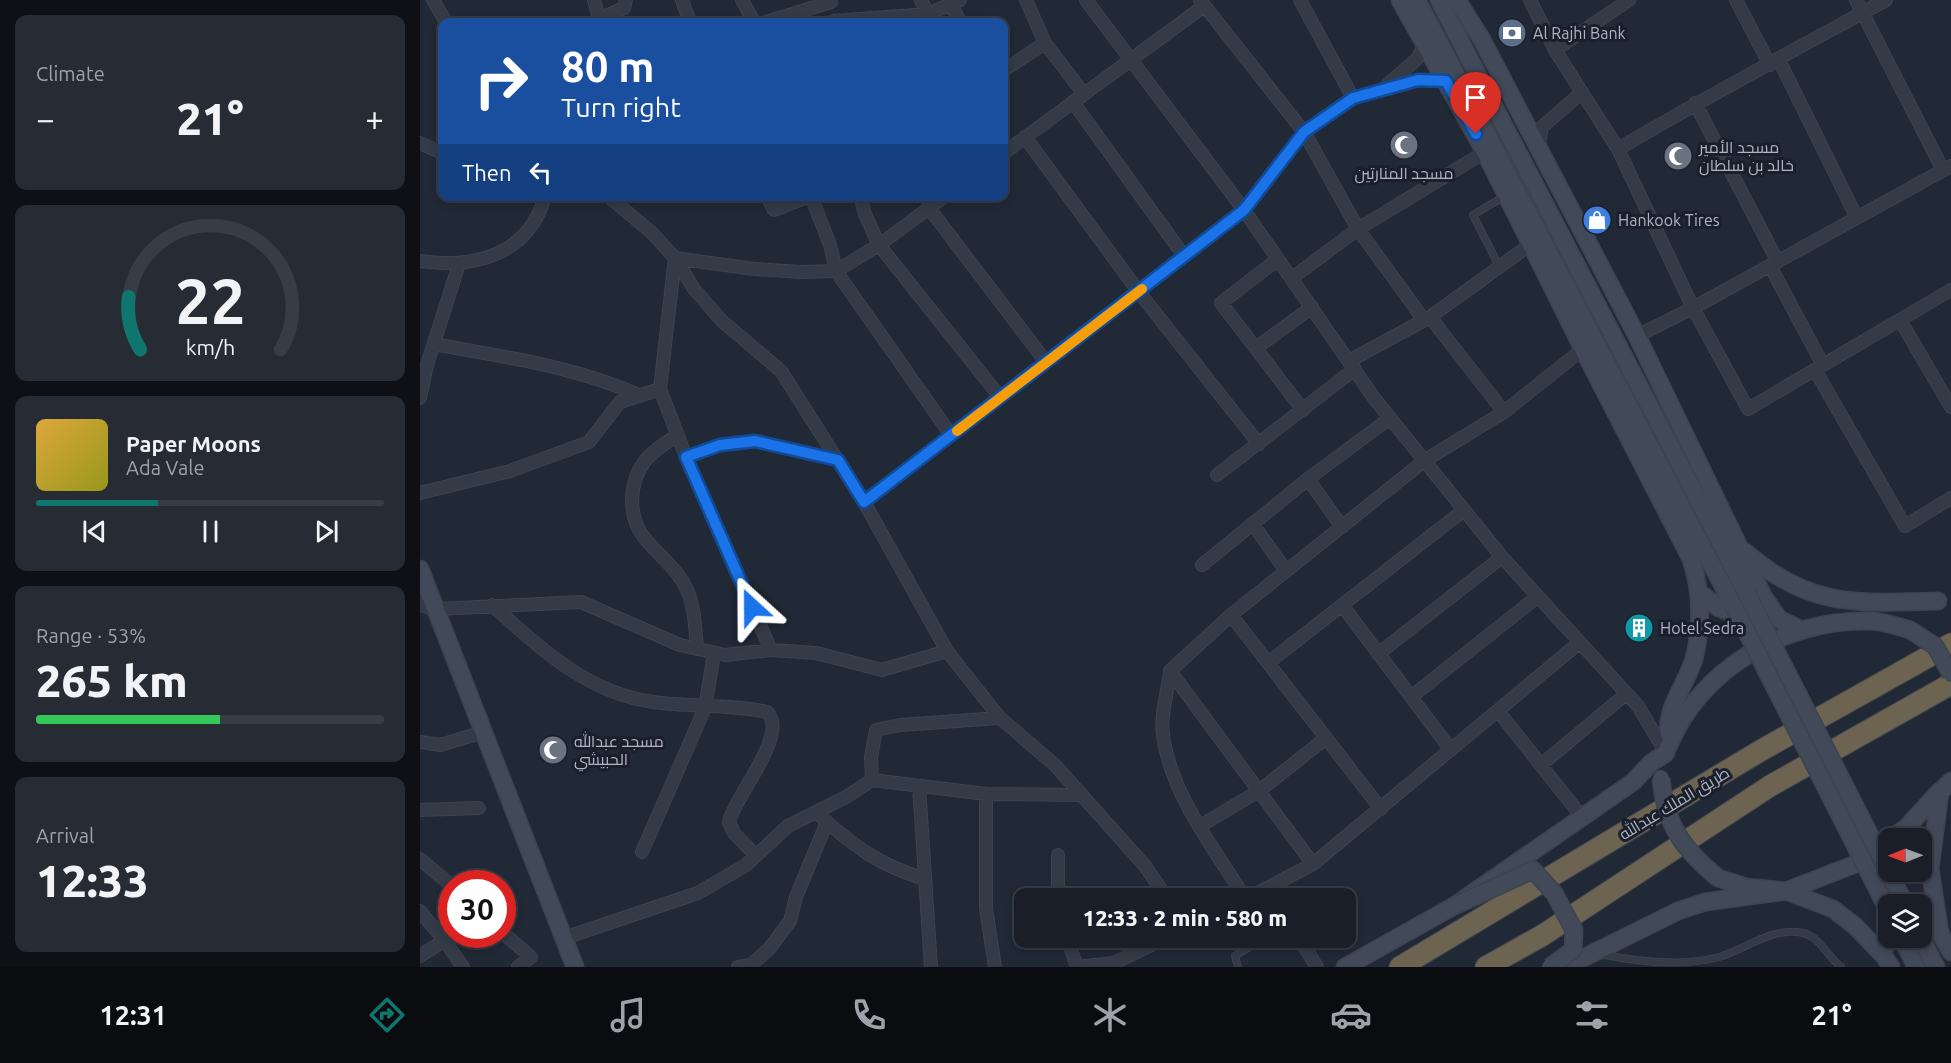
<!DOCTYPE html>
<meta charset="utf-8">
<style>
:root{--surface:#191e28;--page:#262b34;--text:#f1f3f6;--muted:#9fa2a8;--line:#373c45;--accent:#0f766e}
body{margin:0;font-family:Ubuntu,Cairo,sans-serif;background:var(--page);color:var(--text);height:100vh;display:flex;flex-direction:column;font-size:22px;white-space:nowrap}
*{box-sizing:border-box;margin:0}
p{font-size:20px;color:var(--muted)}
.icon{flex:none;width:33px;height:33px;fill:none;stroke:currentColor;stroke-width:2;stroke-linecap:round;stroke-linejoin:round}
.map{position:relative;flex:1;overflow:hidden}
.sheet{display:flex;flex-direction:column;gap:15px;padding:15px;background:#0e1016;width:420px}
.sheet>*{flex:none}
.hud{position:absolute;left:18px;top:18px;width:570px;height:183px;border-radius:12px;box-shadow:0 3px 9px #0003,0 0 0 2px var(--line);background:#1a4fa0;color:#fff;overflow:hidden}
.needle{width:39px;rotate:269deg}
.fabs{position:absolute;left:1458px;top:828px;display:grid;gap:12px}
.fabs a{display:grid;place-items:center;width:54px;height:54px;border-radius:12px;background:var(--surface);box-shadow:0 3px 9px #0003,0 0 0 2px var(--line);font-size:30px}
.speed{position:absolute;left:18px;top:870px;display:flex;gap:12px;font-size:30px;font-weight:700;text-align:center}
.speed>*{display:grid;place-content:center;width:78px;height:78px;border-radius:50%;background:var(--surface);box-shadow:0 3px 9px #0003,0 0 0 2px var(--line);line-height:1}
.speed .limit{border:9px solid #d22;background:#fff;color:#111}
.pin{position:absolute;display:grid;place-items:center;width:51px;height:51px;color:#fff;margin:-62px -26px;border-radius:50% 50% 50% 0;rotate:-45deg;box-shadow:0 0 6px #0007}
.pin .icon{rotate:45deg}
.me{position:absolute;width:66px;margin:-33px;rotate:336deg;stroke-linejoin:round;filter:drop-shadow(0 0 4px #0008)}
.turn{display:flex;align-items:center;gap:21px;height:126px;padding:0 24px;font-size:27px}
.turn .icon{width:78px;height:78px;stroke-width:2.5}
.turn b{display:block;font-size:42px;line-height:51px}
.then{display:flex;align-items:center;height:57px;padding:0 24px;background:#0003;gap:12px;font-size:22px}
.big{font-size:45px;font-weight:800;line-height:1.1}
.sheet .card{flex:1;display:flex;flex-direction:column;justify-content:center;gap:9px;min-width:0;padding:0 21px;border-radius:12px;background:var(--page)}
.sheet .dial{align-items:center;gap:0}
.dial svg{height:156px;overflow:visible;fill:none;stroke:var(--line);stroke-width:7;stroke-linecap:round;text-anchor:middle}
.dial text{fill:var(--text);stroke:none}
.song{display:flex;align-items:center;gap:18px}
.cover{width:72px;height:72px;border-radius:9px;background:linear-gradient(135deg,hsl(40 70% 55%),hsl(60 70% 35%))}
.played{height:6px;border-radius:3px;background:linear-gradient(90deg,var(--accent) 35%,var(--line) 35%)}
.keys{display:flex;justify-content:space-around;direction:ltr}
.heat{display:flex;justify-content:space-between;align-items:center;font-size:33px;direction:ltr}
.charge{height:9px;border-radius:4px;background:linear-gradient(90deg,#34c759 53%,var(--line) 0)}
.trip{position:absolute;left:594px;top:888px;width:342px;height:60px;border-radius:12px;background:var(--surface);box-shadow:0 3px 9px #0003,0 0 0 2px var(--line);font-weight:800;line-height:60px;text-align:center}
.tabs{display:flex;height:96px;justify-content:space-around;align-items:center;background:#0a0c10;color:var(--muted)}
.tabs .icon{width:42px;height:42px}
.tabs .selected{color:var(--accent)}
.tabs b{font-size:27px;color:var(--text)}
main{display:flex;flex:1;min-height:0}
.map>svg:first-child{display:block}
</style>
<main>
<section class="sheet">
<div class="card"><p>Climate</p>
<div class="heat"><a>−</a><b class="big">21°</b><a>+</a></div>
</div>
<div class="card dial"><svg viewBox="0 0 100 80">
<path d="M14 69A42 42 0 1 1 86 69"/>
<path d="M14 69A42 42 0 0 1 8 42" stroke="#0f766e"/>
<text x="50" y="56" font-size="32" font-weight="700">22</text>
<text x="50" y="72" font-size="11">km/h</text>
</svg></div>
<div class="card">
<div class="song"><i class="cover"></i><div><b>Paper Moons</b><p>Ada Vale</p></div></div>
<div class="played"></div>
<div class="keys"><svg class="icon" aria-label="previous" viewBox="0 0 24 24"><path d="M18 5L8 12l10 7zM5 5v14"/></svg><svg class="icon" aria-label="pause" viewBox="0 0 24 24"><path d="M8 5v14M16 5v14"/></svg><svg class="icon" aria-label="next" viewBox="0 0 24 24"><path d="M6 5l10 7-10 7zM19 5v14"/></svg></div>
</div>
<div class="card"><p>Range · 53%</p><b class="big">265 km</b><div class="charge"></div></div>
<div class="card"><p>Arrival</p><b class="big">12:33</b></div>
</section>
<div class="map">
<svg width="1531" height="967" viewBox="0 0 1531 967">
<rect width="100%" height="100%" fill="#212836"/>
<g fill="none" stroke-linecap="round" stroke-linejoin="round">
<g stroke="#3e4350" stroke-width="8">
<path id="lane" d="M1079 266 1053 215 1085 196
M1180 954C1218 962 1261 967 1299 957 1326 949 1354 926 1383 933 1400 937 1408 957 1421 967
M818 967 815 956 844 938"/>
</g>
<g stroke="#3e4350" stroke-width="14">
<path id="street" d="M13 0 26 22
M174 0 180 22
M262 0 270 22
M322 0 334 22
M501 0 508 14
M606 0 625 43 664 94
M666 0 824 210 954 398 1082 557 1218 706 1246 753
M780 0 884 132 938 229 872 278
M880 0 933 98
M1110 0 1135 50 1198 149 1273 308 1328 409 1531 290
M1316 0 1350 65
M1436 0 1523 170
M531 4 540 22
M413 21 508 14 540 0
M183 22 188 15 204 8 206 0
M346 22 411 2
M1135 50 1209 0
M1359 60 1437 218
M584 70 625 43
M967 85 997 59 1006 42
M653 102 764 256
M1275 103 1358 262
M605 137 718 291 839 444
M0 143 22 153
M1118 149 1122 127 1161 93
M1198 149C1286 97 1376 49 1466 0
M584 153 784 6
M188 196 231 232 255 258 334 269 381 272 416 271 459 245 525 196
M347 196 354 210 390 196
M391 196 410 245 416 271 531 435
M440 196 445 214 459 245 580 397
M509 196V208L626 362
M255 258 274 289 302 321 361 371 444 502 527 651 580 718 635 765 725 866 747 898
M255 258 240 389 266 457 351 650
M858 259 801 303 883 410
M0 261C54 269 109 255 125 196
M1350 266 1403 365
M1010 317 1084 412
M1004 320 938 229 1065 152
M1480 320 1531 407
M1217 336 1273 308 1531 166
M14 344C84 357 155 366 221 396
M836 348 892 307
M929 361 1010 317 1111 244
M1395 370 1485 526 1531 498
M0 398 7 365 39 264
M257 435C248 442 232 451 225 461 208 484 207 519 227 541 239 555 253 566 263 582 275 602 275 627 277 649
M266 457 300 445 335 441 418 460
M797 475 935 369
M0 493 90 471 169 442 200 402 240 389
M444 502 824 210 884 132 933 98 998 80 1026 81
M833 524 866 571
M922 527 888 479 970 418
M782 565 888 479
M0 605 16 609 161 602 260 645 305 655 351 650 396 653 462 670 527 651
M72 605C120 648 167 693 233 702 269 707 314 704 347 712 370 734 314 797 309 822L314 833 336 856
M922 605 1031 750
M811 615 961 809
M958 654 1082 557
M848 663 1044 510
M750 671C748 691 740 715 743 735 751 795 794 848 825 898
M991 697 1117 597
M1078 711 1162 817
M580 718 480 725 456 730 451 757 452 780 566 794 660 795
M0 742 20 745 64 732
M1121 765 1206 694
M499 786 511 967
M566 794V908L575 967
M0 810 59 808
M401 817C438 849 456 863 504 879
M780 826 839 791 906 738
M222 852 285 708 294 653
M638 855V898
M0 859 32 886
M893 864 750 671 811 615 1004 461 1084 412 1163 349
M828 898 893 864 1159 643
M0 911 25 941 43 967
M82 932 111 957 98 967
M144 938 278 893 326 865 368 826 426 797 452 780
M647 938 657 967
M879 938 897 967
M0 956 34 934
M318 967 331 965 349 949 370 921 376 897 407 822
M657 967 694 963 746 938"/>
</g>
<g stroke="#3e4350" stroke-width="19">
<path id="secondary" d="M980 0 1065 152 1163 349 1271 559C1281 589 1282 623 1275 655 1269 683 1240 712 1251 741
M997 0 1313 605
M1019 0 1327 594
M1037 0 1061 38 1217 336 1343 596 1359 619 1380 629
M1325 552C1391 609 1436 603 1518 601
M0 569 155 967
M1280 593 1299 608 1309 612 1323 606
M1248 747C1281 668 1366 619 1449 621 1462 621 1477 626 1490 630
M1531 781 1520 792 1510 869 1520 933 1531 952
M1471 838 1486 828 1520 791
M1298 878 1326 887 1366 891 1438 863 1468 841
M1502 916 1520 933
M1482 938 1496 967
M1501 938 1516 967
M1464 956V943L1468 924
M925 967 1034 906 1213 782 1231 763 1246 753
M1145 967 1258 911 1285 902 1366 891 1413 909 1435 926 1464 956 1471 967"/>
</g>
<g stroke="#3f4451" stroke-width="23">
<path id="highway" d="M980 967 1340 751 1531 644
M1066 967 1123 935 1350 786 1531 684"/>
</g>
<use href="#lane" stroke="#343a46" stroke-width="6"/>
<use href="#street" stroke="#343a46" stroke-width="12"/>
<use href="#secondary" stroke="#424959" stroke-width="16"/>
<use href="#highway" stroke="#6c6451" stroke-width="21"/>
<g stroke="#3e4350" stroke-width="19" stroke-linecap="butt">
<path id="secondary-bridge" d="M1327 594 1485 904
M1313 605 1468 910
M1490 630 1515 646 1531 674
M1241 778C1245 825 1263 849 1298 878
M1034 906 1113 870 1134 893 1154 930 1153 950 1130 967"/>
</g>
<use href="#secondary-bridge" stroke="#424959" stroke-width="16"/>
</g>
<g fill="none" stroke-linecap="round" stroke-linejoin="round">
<g stroke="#114b97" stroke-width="15">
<path id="route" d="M332 607 266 457 300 445 335 441 418 460 444 502 824 210 884 132 933 98 998 80 1026 81 1056 134"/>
</g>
<use href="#route" stroke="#1a73e8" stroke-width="10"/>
<path stroke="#f59e0b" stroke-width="10" d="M537 431 722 289"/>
</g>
<defs>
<g id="bank-disc" transform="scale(1.5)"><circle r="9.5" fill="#5c6f8a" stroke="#1a1f2b"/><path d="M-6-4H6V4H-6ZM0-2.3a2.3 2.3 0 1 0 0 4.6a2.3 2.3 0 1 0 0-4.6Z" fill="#fff"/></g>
<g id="mosque-disc" transform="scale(1.5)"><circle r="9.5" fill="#6b7280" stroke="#1a1f2b"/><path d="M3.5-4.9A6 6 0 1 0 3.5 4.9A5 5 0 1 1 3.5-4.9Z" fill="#fff"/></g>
<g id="shop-disc" transform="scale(1.5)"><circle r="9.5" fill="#3f7fe0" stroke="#1a1f2b"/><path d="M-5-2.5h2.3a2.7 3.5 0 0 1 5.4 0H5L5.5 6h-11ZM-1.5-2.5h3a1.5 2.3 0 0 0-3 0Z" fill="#fff"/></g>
<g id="building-disc" transform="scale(1.5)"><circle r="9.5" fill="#0f9aa8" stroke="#1a1f2b"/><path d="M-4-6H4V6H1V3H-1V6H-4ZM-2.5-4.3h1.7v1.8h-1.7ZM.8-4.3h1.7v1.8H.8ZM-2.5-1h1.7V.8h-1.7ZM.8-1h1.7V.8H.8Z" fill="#fff"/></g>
</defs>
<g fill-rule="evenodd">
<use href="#bank-disc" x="1092" y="33"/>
<use href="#mosque-disc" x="984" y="145"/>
<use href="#mosque-disc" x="1258" y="156"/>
<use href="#shop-disc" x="1177" y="220"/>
<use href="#building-disc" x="1219" y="628"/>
<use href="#mosque-disc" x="133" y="750"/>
</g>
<g text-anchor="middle" stroke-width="6" stroke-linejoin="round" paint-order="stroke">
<g font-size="16" fill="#aeb4c3" stroke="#1a1f2b" text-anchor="start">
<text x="1113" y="39">Al Rajhi Bank</text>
<text x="1279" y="153">مسجد الأمير<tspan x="1279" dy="18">خالد بن سلطان</tspan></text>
<text x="984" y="179" text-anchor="middle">مسجد المنارتين</text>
<text x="1198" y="226">Hankook Tires</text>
<text x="1240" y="634">Hotel Sedra</text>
<text x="154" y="747">مسجد عبدالله<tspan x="154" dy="18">الحبيشي</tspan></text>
</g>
<g font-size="16" fill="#aeb4c3" stroke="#1a1f2b">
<text transform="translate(1254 803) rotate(-31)" y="6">طريق الملك عبدالله</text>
</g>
</g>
</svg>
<div class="fabs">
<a><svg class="needle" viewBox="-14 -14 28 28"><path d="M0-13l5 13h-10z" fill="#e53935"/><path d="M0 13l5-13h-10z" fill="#9fa2a8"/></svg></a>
<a><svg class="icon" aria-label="layers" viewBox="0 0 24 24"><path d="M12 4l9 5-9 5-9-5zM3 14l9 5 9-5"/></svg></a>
</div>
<div class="speed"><div class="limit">30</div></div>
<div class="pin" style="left:1056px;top:134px;background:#d93025"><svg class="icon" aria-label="arrive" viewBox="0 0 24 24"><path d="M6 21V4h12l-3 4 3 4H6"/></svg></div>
<svg class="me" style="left:332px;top:607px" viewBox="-20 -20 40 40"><path d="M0-17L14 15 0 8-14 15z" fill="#1a73e8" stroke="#fff" stroke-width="4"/></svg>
<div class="trip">12:33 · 2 min · 580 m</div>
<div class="hud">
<div class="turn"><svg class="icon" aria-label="right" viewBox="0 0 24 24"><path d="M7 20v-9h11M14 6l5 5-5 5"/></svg><div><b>80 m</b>Turn right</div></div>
<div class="then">Then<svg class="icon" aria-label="left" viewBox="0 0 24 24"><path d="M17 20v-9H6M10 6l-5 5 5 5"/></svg></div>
</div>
</div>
</main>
<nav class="tabs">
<b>12:31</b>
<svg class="icon selected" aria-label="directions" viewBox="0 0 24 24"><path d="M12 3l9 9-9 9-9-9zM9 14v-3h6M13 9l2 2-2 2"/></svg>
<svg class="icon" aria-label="music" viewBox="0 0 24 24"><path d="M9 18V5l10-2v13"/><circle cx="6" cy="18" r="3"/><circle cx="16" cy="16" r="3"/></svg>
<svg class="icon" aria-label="phone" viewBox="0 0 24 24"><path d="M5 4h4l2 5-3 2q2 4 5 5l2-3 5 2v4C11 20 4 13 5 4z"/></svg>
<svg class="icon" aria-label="climate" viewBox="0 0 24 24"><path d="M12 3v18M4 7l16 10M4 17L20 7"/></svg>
<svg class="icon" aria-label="car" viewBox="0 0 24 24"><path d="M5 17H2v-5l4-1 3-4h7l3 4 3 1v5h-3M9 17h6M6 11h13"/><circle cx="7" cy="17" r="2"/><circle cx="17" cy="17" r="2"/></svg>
<svg class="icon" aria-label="filters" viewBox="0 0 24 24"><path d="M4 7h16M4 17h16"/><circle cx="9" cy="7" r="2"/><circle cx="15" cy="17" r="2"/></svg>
<b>21°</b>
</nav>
